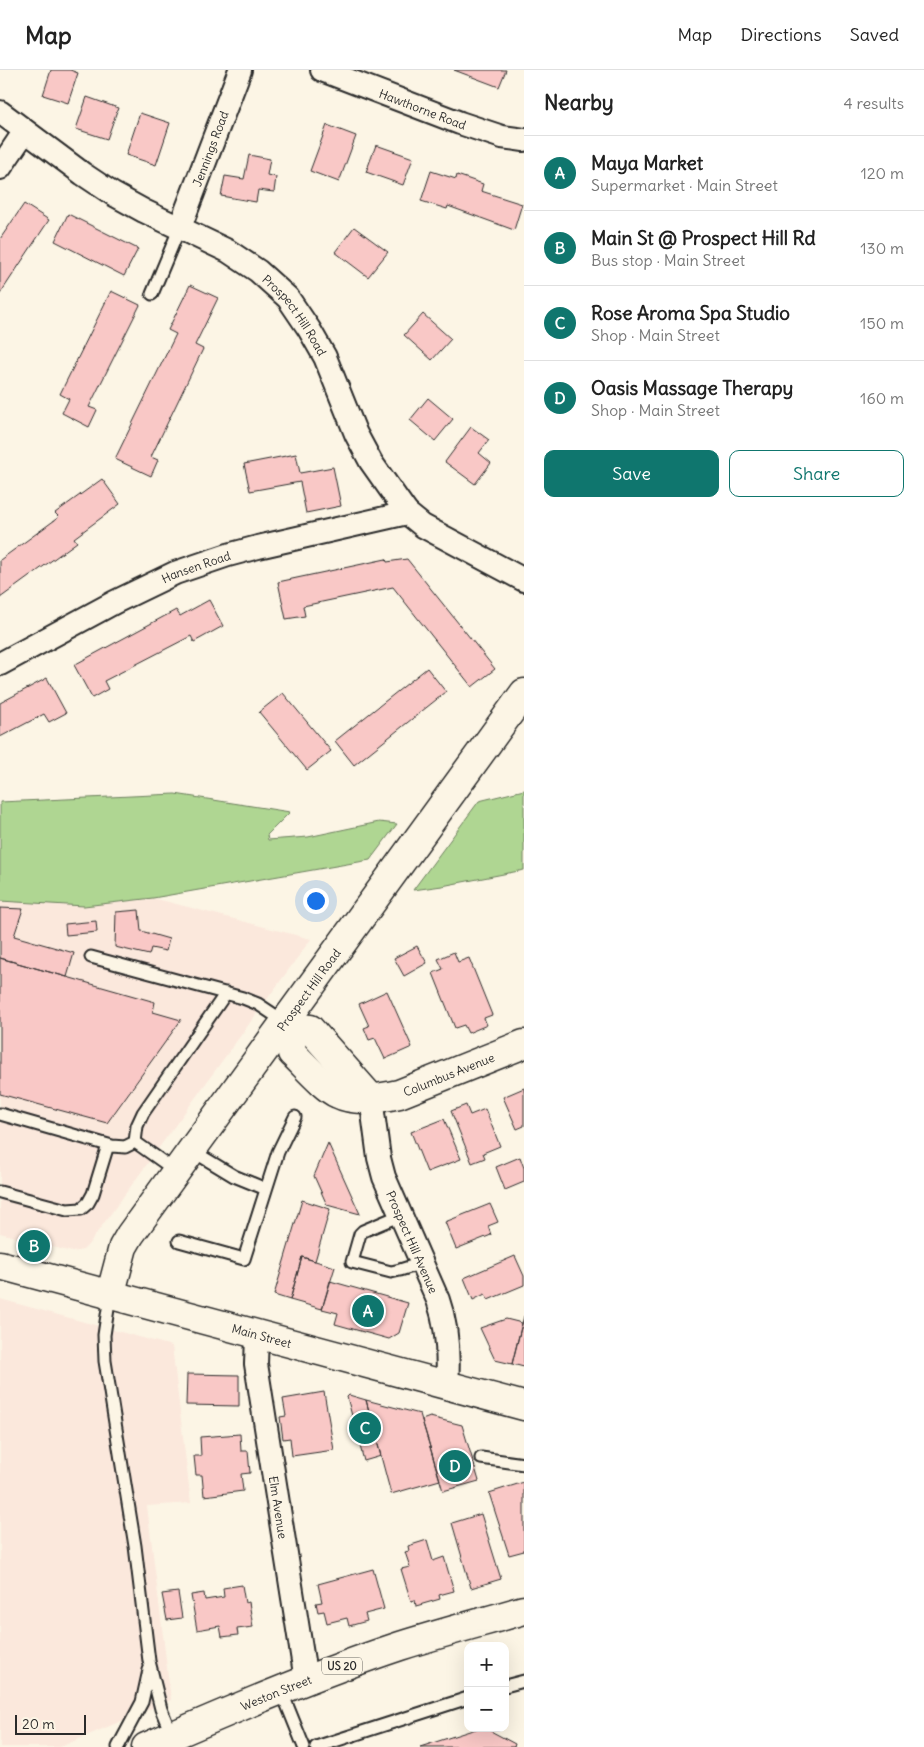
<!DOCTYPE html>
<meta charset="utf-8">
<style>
body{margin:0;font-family:Delius,sans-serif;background:#f6f6f6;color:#222}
.controls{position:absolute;right:15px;bottom:15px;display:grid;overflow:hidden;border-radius:10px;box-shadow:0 5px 20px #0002}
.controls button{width:45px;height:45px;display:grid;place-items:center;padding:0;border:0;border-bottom:1px solid #e0e0e0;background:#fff;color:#222;font:25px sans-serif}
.scale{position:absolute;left:15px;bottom:12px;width:71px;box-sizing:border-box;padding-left:5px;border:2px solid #2b2b2b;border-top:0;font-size:14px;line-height:18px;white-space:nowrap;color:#2b2b2b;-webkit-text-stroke:4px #fcf5e5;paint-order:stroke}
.you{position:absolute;left:315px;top:830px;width:18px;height:18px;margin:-12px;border:4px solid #fff;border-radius:50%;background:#1a73e8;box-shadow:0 0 0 8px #1a73e833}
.badge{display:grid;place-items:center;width:32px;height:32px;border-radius:50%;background:#0f766e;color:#fff;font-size:16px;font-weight:700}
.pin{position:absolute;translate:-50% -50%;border:2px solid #fff;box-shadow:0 1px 5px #0006}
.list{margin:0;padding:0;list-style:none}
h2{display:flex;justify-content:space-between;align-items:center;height:65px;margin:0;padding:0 20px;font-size:21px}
h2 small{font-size:16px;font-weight:400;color:#767676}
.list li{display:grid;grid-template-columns:32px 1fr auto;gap:15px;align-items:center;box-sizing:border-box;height:75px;padding:0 20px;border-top:1px solid #e0e0e0}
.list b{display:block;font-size:19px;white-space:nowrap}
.list p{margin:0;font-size:16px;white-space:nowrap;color:#767676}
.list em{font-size:16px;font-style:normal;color:#767676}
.actions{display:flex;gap:10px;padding:15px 20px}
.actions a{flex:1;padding:11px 0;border:1px solid #0f766e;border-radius:10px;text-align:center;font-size:18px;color:#0f766e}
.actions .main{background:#0f766e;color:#fff}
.map{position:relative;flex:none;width:524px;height:1677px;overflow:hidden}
header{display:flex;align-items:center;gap:30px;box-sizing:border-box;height:70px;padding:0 25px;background:#fff;border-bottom:1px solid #e0e0e0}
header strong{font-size:24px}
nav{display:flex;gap:28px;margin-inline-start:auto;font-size:18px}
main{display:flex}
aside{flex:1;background:#fff}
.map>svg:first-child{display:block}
.built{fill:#fbe8dc}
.green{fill:#afd692;stroke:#6d805e}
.building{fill:#f9c8c6;stroke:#2b2b2b}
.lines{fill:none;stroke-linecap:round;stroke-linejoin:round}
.service-casing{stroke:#2b2b2b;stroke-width:15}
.minor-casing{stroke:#2b2b2b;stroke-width:26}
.tertiary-casing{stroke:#2b2b2b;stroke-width:31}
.secondary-casing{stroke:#2b2b2b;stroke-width:31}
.primary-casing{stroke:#2b2b2b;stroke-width:31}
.service{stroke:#fcf5e5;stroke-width:11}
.minor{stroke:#fcf5e5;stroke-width:22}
.tertiary{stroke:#fcf5e5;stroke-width:28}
.secondary{stroke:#fcf5e5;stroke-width:28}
.primary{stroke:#fcf5e5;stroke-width:28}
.labels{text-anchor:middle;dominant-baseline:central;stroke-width:4;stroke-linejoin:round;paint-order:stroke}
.shield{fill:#fcf5e5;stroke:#6a6863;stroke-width:1}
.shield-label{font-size:11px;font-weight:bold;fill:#2b2b2b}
.street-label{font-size:12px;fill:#2b2b2b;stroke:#fcf5e5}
</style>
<header>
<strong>Map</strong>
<nav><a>Map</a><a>Directions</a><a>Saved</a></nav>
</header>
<main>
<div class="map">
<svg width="524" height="1677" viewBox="0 0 524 1677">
<rect width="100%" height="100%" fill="#fcf5e5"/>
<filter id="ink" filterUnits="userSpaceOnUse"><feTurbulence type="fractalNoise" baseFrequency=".02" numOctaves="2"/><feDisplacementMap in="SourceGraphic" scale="10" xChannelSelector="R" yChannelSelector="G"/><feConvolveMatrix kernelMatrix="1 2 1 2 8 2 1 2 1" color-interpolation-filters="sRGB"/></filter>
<g filter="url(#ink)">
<path class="built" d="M153,828L311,869L88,1175L83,1180L72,1182L0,1163V831L84,836Z
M0,1229L172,1276L191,1433L147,1436L171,1630L60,1677H0Z"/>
<path class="green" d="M524,720V800L442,816L413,820L479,731Z
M175,724L290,742L267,765L268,770L308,767L379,752L397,754L370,790L153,828L84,836L0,831V732Z"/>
<path class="building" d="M51,0H70L78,3L68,33L43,25Z
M454,0H506L499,17Z
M87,27L118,38L107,69L76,59Z
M140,43L170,53L156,95L126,85Z
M327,55L356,66L339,112L310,101Z
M376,75L413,88L403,115L366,102Z
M249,85L270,89L267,105L276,107L274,122L258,120L256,132L221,126L225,106L244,109Z
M431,101L456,109L457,105L483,114L481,121L522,134L514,160L448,136L447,139L421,131Z
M24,134L49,150L0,224V169Z
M68,144L138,179L124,206L55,171Z
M354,157L388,182L368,207L335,182Z
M190,215L218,228L195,275L203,279L151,387L158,390L151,406L115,389L176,264L168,260Z
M111,221L140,235L89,337L97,340L89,357L62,343L69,329L60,324Z
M423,244L451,269L432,290L404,265Z
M428,328L453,349L435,371L410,350Z
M471,357L489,370L479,383L491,393L475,414L445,392Z
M296,384L300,403L333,397L341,436L306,443L300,412L250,421L244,394Z
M102,409L120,434L74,468L77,472L0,528V490L59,447L55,443Z
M386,489L387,492L407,489L495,599L472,617L393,517L303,536L305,546L286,549L278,512Z
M209,530L223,556L194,572L191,566L104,611L108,619L92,628L74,595L176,540L180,546Z
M427,598L446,622L354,695L335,671Z
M47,608L66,643L49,652L44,644L0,667V633Z
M283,623L331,681L307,700L259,642Z
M0,838L23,839L14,866L74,883L67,907L0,888Z
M139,840L141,861L169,869L166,881L151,878L149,885L115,877L116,842Z
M96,851L97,862L66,865L65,854Z
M417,876L427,893L404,906L394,888Z
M454,882L458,892L469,888L492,945L484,948L487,955L468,963L464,955L455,958L433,903L443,899L438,889Z
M0,888L155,932L153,942L181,950L107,1053L0,1024Z
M387,921L412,977L385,989L375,968L369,970L364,958L369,956L359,934Z
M524,1018V1056L517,1059L503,1027Z
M466,1035L470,1045L485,1039L500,1076L483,1083L485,1088L472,1093L451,1041Z
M444,1049L461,1089L427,1102L411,1062Z
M328,1073L360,1144L327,1135L314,1106Z
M520,1087L524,1098V1112L505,1120L496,1097Z
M302,1130L330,1139L315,1191L302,1187L290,1230L274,1225Z
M490,1134L498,1152L488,1156L491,1165L456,1179L445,1152Z
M515,1186L524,1206V1215L488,1230L485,1224L473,1230L464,1208Z
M302,1187L335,1197L322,1239L290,1230Z
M330,1211L408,1233L399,1263L389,1269L335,1254L338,1243L322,1239Z
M524,1246V1297L512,1294Z
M506,1249L522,1253L512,1294L495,1290L480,1258Z
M187,1304L239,1305V1336L186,1335Z
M324,1322L334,1380L292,1386L290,1368L283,1369L280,1347L286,1346L283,1329Z
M349,1325L366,1330L381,1386L364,1391L347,1327Z
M366,1330L420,1344L440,1410L391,1424Z
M430,1347L462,1355L479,1411L443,1421L422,1350Z
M240,1364L241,1381H248L250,1403L241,1404L243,1421L204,1426L202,1405H196L194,1386H201L200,1367Z
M524,1412V1481L509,1485L489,1423Z
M481,1444L501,1509L471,1518L452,1453Z
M427,1470L433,1491L444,1487L454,1521L439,1525L440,1529L416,1536L415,1530L411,1531L401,1499L410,1497L405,1482L409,1481L408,1476Z
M373,1499L384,1539L365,1544L367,1551L349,1556L347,1548L327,1553L324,1541L318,1542L316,1533L322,1532L318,1514Z
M242,1515L245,1533L249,1532L253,1557L237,1559L238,1565L222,1567L220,1556L197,1560L191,1525L204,1523L205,1530L224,1527L223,1518Z
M178,1522L182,1548L167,1550L162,1524Z
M479,1658H485L515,1674L514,1677H420Z"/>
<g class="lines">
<defs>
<path id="service" d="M152,224L180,157
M91,887L243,928L258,934L285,952
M0,1044L112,1076L125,1077L135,1072
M135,1072L137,1056L143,1043L226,923
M135,1072L176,1101
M191,1080L234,1106L266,1119
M0,1122L67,1140L81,1139L88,1133L93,1124L108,1075
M401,1145L363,1161L360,1164L352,1192L391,1202L400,1200L422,1193
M179,1171L244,1189L278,1082L295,1047
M110,1226L104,1265L105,1291L135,1476L149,1591L161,1639L172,1666
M481,1388L524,1394
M505,1616L524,1611
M281,1620L304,1677
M118,1677L142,1632L149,1600
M316,1677L468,1628"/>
<g id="minor">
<path id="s1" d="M322,0L460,53L502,67L524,70"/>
<path id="s2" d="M0,42L83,104L113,124L144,141L228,181L258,201L288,228L309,259L325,287L356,364L371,392L407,443L423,456L524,510"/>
<path d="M0,98L25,61"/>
<path id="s3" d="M180,157L240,0"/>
<path id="s4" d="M0,594L115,532L175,503L228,485L258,477L407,443"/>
<path id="s5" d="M371,1028L379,1088L384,1107L438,1230C448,1258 449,1286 447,1315"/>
<path id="s6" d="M257,1265L256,1294L306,1610"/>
</g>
<g id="tertiary">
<path id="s7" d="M285,952L289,957L292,983C304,994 324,1018 338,1024C356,1033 381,1028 399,1024L524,974"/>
<path d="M289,957L310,959L371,1028"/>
<path id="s8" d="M110,1226L123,1177L130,1165L524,623"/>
</g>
<g id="secondary">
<path id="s9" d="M0,1195L524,1336"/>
</g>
<g id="primary">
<path id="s10" d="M146,1677C229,1641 313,1605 400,1576C441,1563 483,1552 524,1540"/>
</g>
</defs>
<use href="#service" class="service-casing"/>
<use href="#minor" class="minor-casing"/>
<use href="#tertiary" class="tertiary-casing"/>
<use href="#secondary" class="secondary-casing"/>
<use href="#primary" class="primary-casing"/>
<use href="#service" class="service"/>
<use href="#minor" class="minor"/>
<use href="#tertiary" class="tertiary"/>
<use href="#secondary" class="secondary"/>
<use href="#primary" class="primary"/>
</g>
</g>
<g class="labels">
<rect class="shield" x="322" y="1587.5" width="40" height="17" rx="4"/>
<g class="shield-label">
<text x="342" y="1596">US 20</text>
</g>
<g class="street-label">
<text stroke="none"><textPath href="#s1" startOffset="108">Hawthorne Road</textPath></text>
<text stroke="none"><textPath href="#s3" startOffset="84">Jennings Road</textPath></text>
<text stroke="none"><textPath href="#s2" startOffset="362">Prospect Hill Road</textPath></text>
<text stroke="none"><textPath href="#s4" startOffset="219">Hansen Road</textPath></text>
<text stroke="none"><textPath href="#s8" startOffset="368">Prospect Hill Road</textPath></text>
<text stroke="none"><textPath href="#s7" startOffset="210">Columbus Avenue</textPath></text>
<text stroke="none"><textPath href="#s5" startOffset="151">Prospect Hill Avenue</textPath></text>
<text stroke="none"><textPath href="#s9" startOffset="271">Main Street</textPath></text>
<text stroke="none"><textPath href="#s6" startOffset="174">Elm Avenue</textPath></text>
<text stroke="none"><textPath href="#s10" startOffset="141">Weston Street</textPath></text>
</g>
</g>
</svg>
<div class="controls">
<button>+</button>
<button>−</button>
</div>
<div class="scale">20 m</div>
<div class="you"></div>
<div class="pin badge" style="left:368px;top:1241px">A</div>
<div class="pin badge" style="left:34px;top:1176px">B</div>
<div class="pin badge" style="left:365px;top:1358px">C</div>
<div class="pin badge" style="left:455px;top:1396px">D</div>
</div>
<aside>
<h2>Nearby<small>4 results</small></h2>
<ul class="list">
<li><span class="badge">A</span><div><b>Maya Market</b><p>Supermarket · Main Street</p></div><em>120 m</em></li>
<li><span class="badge">B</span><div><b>Main St @ Prospect Hill Rd</b><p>Bus stop · Main Street</p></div><em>130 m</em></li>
<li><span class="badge">C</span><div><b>Rose Aroma Spa Studio</b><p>Shop · Main Street</p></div><em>150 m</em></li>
<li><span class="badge">D</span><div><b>Oasis Massage Therapy</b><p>Shop · Main Street</p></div><em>160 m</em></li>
</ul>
<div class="actions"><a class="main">Save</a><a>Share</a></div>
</aside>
</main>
